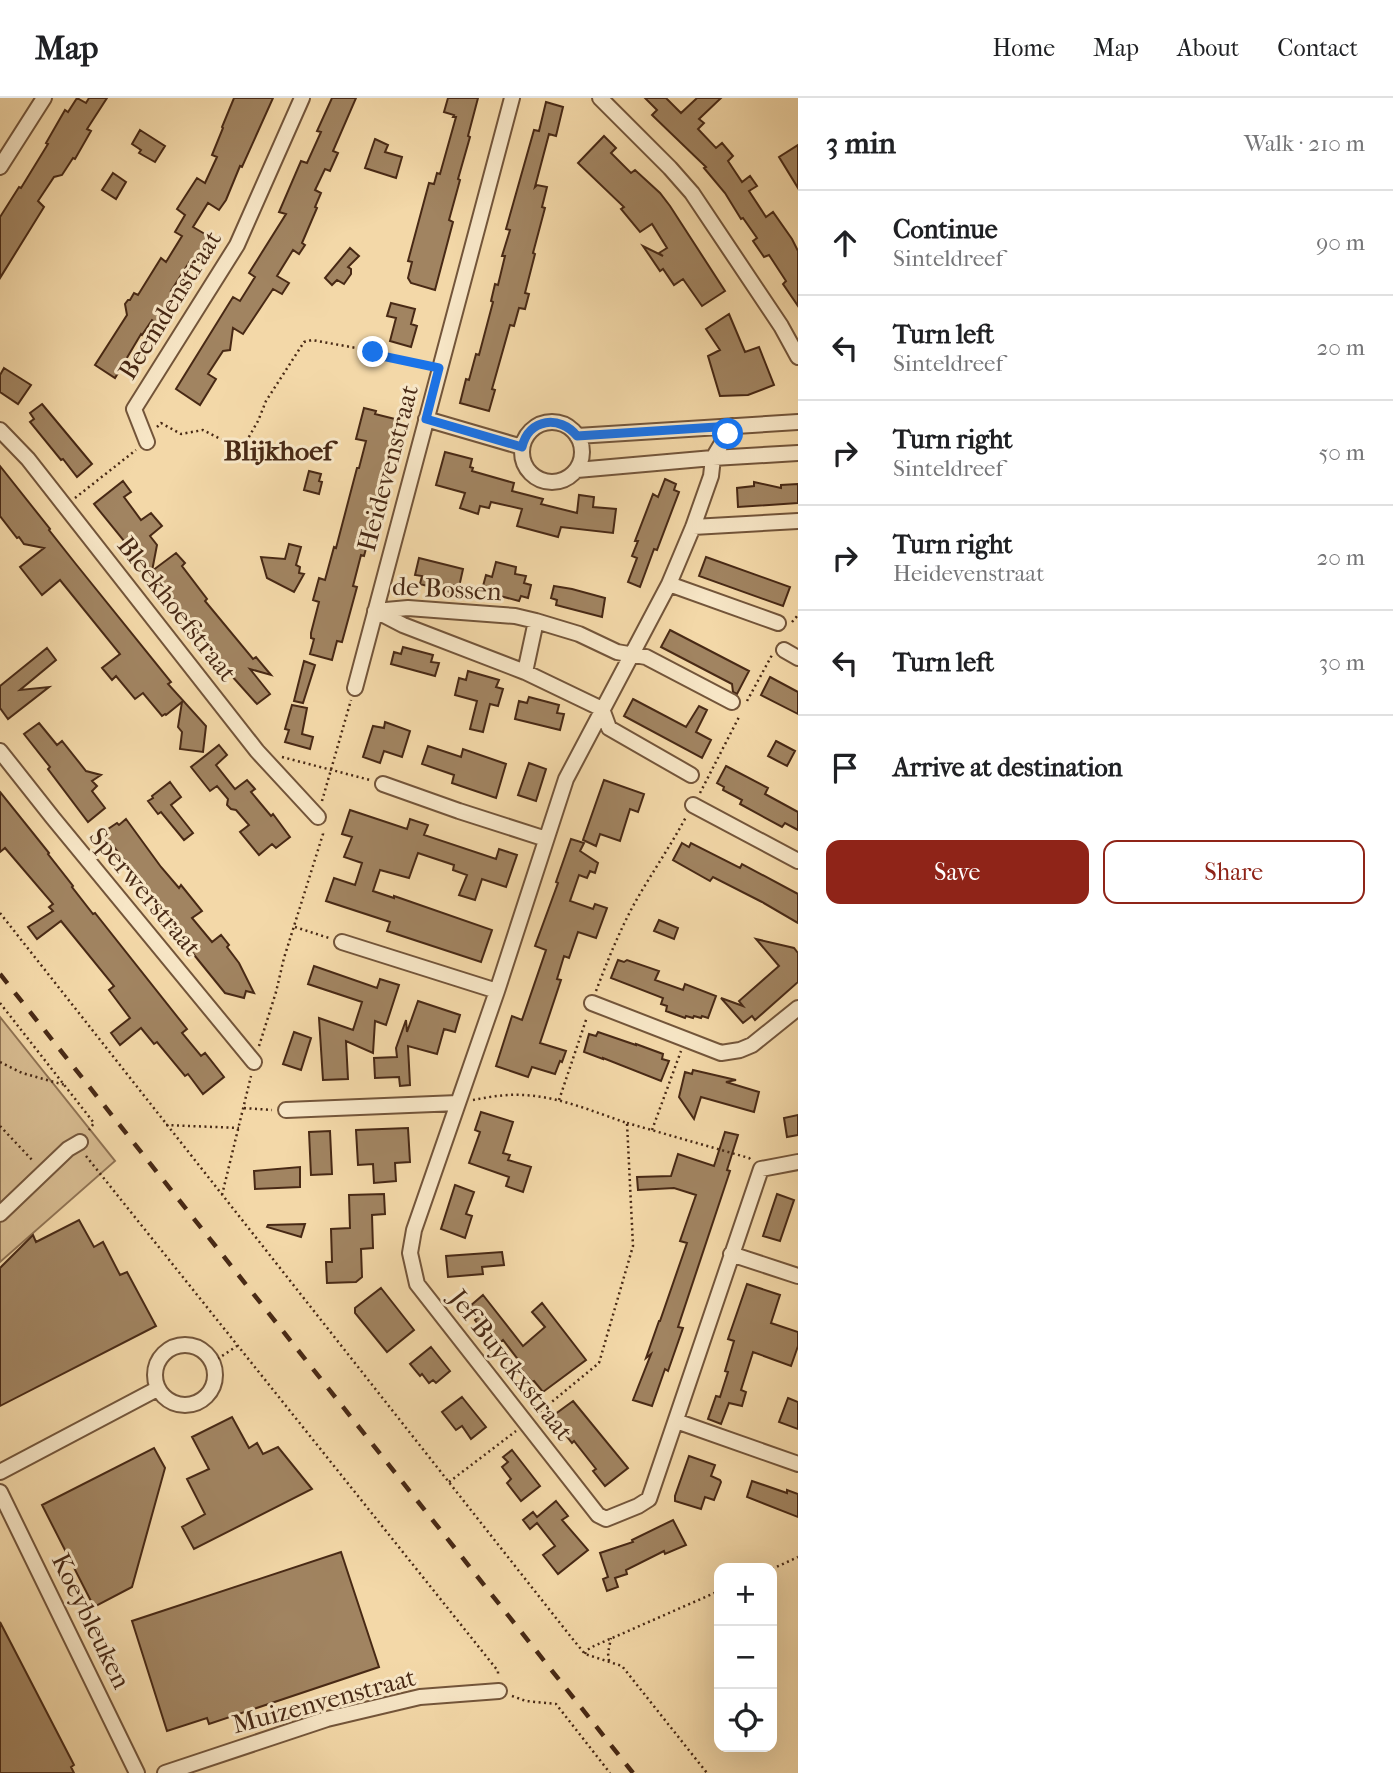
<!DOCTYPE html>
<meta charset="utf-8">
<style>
body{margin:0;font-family:"IM FELL French Canon",serif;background:#f2f2f2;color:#202124}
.controls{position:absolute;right:21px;bottom:21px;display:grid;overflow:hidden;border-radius:14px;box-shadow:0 7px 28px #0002}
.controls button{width:63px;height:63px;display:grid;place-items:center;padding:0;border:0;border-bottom:2px solid #e0e0e0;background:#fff;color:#202124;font:35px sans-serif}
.stop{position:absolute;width:21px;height:21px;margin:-16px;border:5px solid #1a73e8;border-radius:50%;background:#fff}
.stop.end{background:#1a73e8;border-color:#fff;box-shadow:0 2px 7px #0008}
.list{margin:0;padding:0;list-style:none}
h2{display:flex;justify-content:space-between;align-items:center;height:91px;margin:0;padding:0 28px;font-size:30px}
h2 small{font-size:23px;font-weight:400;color:#757577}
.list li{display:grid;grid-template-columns:46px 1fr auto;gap:21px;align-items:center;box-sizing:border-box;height:105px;padding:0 28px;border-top:2px solid #e0e0e0}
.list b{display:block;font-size:26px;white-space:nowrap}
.list p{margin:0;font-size:23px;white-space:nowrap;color:#757577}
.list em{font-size:23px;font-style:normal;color:#757577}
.actions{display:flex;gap:14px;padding:21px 28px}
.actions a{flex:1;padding:16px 0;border:2px solid #8f2418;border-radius:14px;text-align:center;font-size:24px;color:#8f2418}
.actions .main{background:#8f2418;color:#fff}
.icon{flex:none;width:38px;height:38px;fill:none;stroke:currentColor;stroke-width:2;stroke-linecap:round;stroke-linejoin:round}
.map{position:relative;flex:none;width:798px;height:1675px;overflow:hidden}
header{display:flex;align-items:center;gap:42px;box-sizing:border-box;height:98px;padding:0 35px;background:#fff;border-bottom:2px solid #e0e0e0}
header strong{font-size:33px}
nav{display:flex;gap:38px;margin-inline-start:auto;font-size:24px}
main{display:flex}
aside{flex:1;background:#fff}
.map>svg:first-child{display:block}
.green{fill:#d6ba8f;stroke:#8f7252;stroke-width:2}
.building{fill:#a18461;stroke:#482915;stroke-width:2}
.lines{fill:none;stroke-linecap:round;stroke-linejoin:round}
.street-casing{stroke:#73553a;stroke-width:18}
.path{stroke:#482915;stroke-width:2.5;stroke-dasharray:2 3.5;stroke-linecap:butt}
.street{stroke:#f7e6c6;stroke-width:14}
.rail{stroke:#482915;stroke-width:4.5;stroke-dasharray:12 12;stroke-linecap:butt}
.route{stroke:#1a73e8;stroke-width:9}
.labels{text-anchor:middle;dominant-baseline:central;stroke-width:6;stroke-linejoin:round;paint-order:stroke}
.street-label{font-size:26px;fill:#482915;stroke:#f7e6c6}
.neighbourhood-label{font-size:28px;font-weight:bold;fill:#482915;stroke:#f7e6c6}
</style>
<header>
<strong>Map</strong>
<nav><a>Home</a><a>Map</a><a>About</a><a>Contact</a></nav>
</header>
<main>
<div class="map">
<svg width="798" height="1675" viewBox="0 0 798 1675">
<rect width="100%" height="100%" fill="#f3d8a8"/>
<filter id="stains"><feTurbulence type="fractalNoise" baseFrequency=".00286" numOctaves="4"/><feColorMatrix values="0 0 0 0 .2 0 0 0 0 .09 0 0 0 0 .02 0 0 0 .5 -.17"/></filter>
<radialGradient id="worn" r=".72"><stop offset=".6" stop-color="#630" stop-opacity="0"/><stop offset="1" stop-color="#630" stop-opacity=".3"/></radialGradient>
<path class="green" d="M0,919L115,1063L0,1164Z"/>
<path class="building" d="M77,0L86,5L89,0H107L87,31L91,33L75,61L73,60L62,77L54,79L38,103L44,109L0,180V119L19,89L21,90L48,46L46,45L65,12L68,14Z
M234,0H273L242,69L240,68L226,102L219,112L208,105L193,129L210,139L194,165L190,163L171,193L175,195L157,225L152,222L142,237L141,236L115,280L95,267L127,217L125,206L128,202H130L134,195L138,197L161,160L166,164L182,138L175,134L185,117L177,111L197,80L205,85L217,59L212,57L223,30L222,29Z
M332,0H356L333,53L338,55L330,73L325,71L315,92L321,95L315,109L317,110L302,145L305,147L299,156L293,152L277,178L289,185L282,196L273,191L243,236L233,230L230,252L223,253L208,276L216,281L200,307L176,291L233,199L240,203L255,179L249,175L286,116L279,114L301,63L307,65L321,34L317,33Z
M448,0H478L468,38L470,39L458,81L460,82L449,122L453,124L435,192L411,185L408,180L412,164L408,163L429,85L434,86L437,75L440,76L456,19H453L454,17L444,14Z
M645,0H666L681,15L697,0H721L699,21L704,25L698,31L716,50L722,45L733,58L728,63L742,84L750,78L757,88L749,93L766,119L773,114L792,141L798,153V208L783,186L786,183L769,157L764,159L753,143L757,140L743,120L741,121L725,95L704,70L706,69L652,17L657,12Z
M546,4L563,9L556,38L549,36L535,89L537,87L547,89L542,109L545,110L533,155L535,156L525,195L529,196L525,211L519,210L514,228L510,227L492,291L495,292L489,313L460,305L466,281L469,282L476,256L479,257L493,204L491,203L495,186L498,187L505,158H502L510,132L506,131L534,32L539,33Z
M140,32L165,48L155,64L139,55L141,52L132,46Z
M604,38L616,50L611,55L631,75L635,72L660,95L670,108L725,193L702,208L683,181L674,187L663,171L660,173L643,148L663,158L659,155L667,150L652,126L640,134L621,111L624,109L578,65Z
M375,41L388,47L385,54L402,59L396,80L365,70Z
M798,47V90L779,59Z
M113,75L126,84L116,101L102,92Z
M350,150L359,158L348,169L351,171V176L344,186L337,182L332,187L325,180Z
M391,205L415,211L411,226L417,228L411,249L390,243L396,220L387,218Z
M729,216L745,254L759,249L774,287L748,297L720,298L708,258L720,252L706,231Z
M4,270L31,287L18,306L0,294V277Z
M42,306L92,366L77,379L63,361L61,362L30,324L34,321L30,315Z
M364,310L376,313L375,316L399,322L381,393L378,392L370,424L373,425L364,458L361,457L353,488L357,489L342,544L337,543L332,562L310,556L314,541L311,540V535L319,504L313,502L319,480L325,482L334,449L336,450L357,370H359L366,343L356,341Z
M445,354L472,361L470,369L473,370L472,373L514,385L512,393L543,401L541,406L577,415L579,397L594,399L593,409L616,411L613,435L561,429L558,439L517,428L522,411L491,404L489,410L480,408L478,416L460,410L465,395L436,387Z
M0,368L50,431L49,432L75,465L171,584L168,586L206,628L203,654L180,651L182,634L178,629L182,604L166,617L165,616L162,618L143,595L135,601L116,578L112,582L102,570L120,556L60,482L42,497L20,469L44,450L24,446L19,439L17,440L0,418Z
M309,373L321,376L319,383L322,384L319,396L304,392Z
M665,381L676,386L674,392L679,394L657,452L654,451L640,489L628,484L637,460L632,458L638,443H635L653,396L658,399Z
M123,383L131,394L124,399L141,422L151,415L162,428L150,438L157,447L152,473L176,455L185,465L182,468L207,501L205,503L253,561L256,559L271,577L250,571L270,596L257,606L222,567L205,545L206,543L186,518L184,519L177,510L179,508L160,485L159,486L94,406Z
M754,384L781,390V387L798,386V405L738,409L737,390L754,388Z
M289,446L301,449L296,467L300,469L299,475L304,476L294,494L267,480L261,459L285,461Z
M706,459L790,489L783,508L699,478Z
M419,460L463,471L459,489L452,487L450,494L420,486L422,478L415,477Z
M496,464L516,469L515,476L526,478L524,485L531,487L528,500L521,498L519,503L489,495L490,490L483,488L486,477L492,479Z
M554,488L572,491L605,500L602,519L556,507L557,502L551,500Z
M670,532L749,573L737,596L733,594L732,586L661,549Z
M403,549L433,557L431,564L439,565L435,578L391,566L394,554L401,556Z
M47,550L56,562L20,592L49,589L8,621L0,610V588Z
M304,563L315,567L303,605L294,603Z
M468,573L499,582L496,589L503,591L498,608L490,606L483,634L470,631L477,603L455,597L459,580L466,582Z
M770,579L798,594V616L761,597Z
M529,599L559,607L557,615L564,616L560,632L515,621L519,603L527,605Z
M633,601L686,629L699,608L707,612L696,634L711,642L702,660L624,618Z
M292,607L307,610L302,636L313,639L310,651L285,644L289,632L285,631Z
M385,624L410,633L402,659L384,653L380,665L363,659L373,628L384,630Z
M39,625L57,647L62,643L86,673L101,677L92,683L97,688L92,693L105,710L88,724L48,671L50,669L24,636Z
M776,643L795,653L787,668L768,658Z
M219,647L227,657L216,667L235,691L247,682L255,691L251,694L271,718L273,716L290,739L276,750L272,746L259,757L240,734L249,727L236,712L231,711L227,707L228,701L217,688L210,693L191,669Z
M428,648L461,659L463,651L506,666L496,700L452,685L454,677L422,666Z
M529,665L546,671L536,703L518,697Z
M726,668L768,690L765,696L798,714V732L785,725L782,729L740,706L742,702L723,692L724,689L717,685Z
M604,682L644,696L638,714L630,711L620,743L600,736L596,748L583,742Z
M170,684L181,699L171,707L193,735L184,742L161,714L158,716L148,703L153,700L152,698Z
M0,694L49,755L48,756L73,788L72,789L93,816L95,815L187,931L182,935L201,958L205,955L224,979L203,996L188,976L185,978L157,944L154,946L141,930L120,947L111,935L130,920L109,892L114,888L61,823L37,841L28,829L53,813L49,809L53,806L5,750L0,754Z
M350,712L407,731L410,721L428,727L424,737L496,761L499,751L517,757L506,789L482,781L475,802L459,797L467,777L453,772L454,767L418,755L409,780L380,772L373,793L394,800V798L492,832L481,864L387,833L390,824L326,803L334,780L355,787L362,765L344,759L352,739L342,736Z
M126,721L161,769L179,790L181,787L202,813L192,820L212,844L221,837L229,847L227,849L239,865L254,895L246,893L244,900L225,895L169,826L173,824L130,774L132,772L110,744L107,747L99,737L117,725L119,727Z
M571,741L584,745L580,753L598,765L595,775L590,773L587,780L579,777L570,803L593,811L595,806L607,810L596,840L578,834L569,860L564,858L557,881L561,882L540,945L566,953L562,964L560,963L555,976L532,969L528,979L496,968L512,918L522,922L546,852L535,848L558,785L556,784Z
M682,745L689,749L691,745L740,770L742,766L798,796V825L762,804L713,779L710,783L673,762Z
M659,822L678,830L674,841L654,833Z
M756,841L794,850L798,855V884L755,922L752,918L743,925L721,900L743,908L739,903L779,868Z
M618,862L624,864L627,862L659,873L655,882L683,892L685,886L716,898L708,920L702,918L701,920L694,918L693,920L686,918L685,920L666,913L667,908L661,906L663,900L611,880Z
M314,868L377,890L380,881L399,887L386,927L375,923L373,955L346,943L348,981L323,982L319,920L353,932L362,904L308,886Z
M418,903L460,917L455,934L444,931L437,956L408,948L410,987L400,988L399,979L375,980L374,960L397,959L396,950L406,922L407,934Z
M294,934L311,940L301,972L283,966Z
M598,934L636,947V946L663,956L662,961L669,963L661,983L603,960V961L584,954L589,936L596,938Z
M693,972L736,982L726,984L759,994L754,1014L701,999L694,1021L679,999L685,974L692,976Z
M481,1014L513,1024L503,1055L510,1057L508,1062L531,1069L523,1094L506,1088L509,1079L469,1065L480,1034L475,1032Z
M798,1017V1037L787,1039L784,1020Z
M408,1030L410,1064L395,1065L396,1083L374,1085L373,1066L358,1067L356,1032Z
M330,1033L332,1076L311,1077L309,1034Z
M725,1034L738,1037L727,1072L730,1073L678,1229L683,1230L668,1273L665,1271L652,1308L633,1302L651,1256L646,1260L659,1223H660L687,1145L680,1143L696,1097L674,1090L638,1092L637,1079L671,1078L678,1056L714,1068Z
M300,1069V1089L255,1091L254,1073Z
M455,1087L474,1094L466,1116L472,1118L465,1140L441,1131Z
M384,1096L385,1116L372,1117L373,1150L361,1151L362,1179L356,1184L327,1185L326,1164H332L331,1131L350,1130L349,1097Z
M777,1096L794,1102L780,1143L763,1138Z
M79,1122L94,1149L103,1144L120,1177L127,1174L156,1228L0,1308V1170L33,1137L36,1144Z
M305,1126L301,1139L267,1129L268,1127Z
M502,1154L504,1167L482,1169L483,1176L448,1179L446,1158Z
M747,1186L780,1197L771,1225L798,1234V1248L791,1268L753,1254L741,1292L746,1294L742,1308L729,1305L721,1326L708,1321L716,1298L720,1299L728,1274L725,1273L734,1243L728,1241Z
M381,1190L414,1232L387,1254L355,1215V1210Z
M483,1197L523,1248L545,1229L532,1214L542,1205L586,1262L543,1294L534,1283L532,1284L520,1270L523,1268L503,1242L498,1246L489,1235L486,1237L475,1222L477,1220L469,1209Z
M431,1249L450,1273L436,1285L433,1282L429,1285L422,1276L420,1278L410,1266Z
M462,1299L486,1329L471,1341L462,1328L456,1332L442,1314Z
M788,1300L798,1304V1331L779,1324Z
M573,1303L628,1370L605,1388L593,1373L596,1371L574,1343L572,1345L560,1330L563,1328L554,1317Z
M232,1319L249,1350L257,1345L263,1356L278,1349L312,1391L194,1451L182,1429L205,1416L187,1381L209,1371L192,1339Z
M154,1350L165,1370L132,1489L94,1509L42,1407Z
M512,1352L540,1388L521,1403L507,1385L511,1381L502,1369L508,1364L503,1359Z
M689,1358L715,1367L711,1378L720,1382L721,1384L714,1402L705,1399L701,1411L675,1403V1398Z
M752,1383L787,1395V1392L798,1396V1419L747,1399Z
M556,1403L568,1418L562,1422L588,1452L558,1476L543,1457L555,1448L537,1425L530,1431L523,1422L533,1414L537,1419Z
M673,1422L686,1447L665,1456L664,1453L626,1472L627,1476L615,1480L618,1489L607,1493L603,1481L608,1479L600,1455L633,1444L632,1442Z
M341,1454L379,1569L209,1626L207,1620L167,1633L132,1523Z
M0,1524L74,1667L71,1669L74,1675H0Z"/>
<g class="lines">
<defs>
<path id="street" d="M600,0L670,70L692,95L781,228L798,259
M0,69L44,0
M426,321L522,349
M522 354a30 30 0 1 1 60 0a30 30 0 1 1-60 0Z
M732,328L713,360L711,378L693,429L669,486L566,681L497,893L414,1132L410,1155L417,1186L598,1417L606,1421L638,1408L649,1401L761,1071L798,1064
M0,332L28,361L257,653L318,719
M577,338L798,324
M147,344L134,311L237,147L302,0
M577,372L713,360L798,355
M693,429L798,423
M669,486L778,525
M375,513L408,510L515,518L536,523L579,536L617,554L646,559L732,604
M376,513L403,527L525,574L602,611L609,630L691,677
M784,552L798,560
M525,574L536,523
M355,590L512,0
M0,653L53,720L254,964
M383,686L459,713L546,741
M693,707L798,763
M342,844L497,893
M592,905L721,955L740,952L752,947L798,910
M286,1012L458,1005
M0,1116L68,1051L80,1044
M731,1156L798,1178
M155 1277a30 30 0 1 1 60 0a30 30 0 1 1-60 0Z
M676,1323L798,1366
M0,1374L157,1291
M0,1394L137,1675
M165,1675L327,1621L420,1599L499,1593"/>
</defs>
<use href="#street" class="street-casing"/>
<path class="path" d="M157,329L161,325L181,336L203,332L232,347L240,348L246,344L258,323L266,303L304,244L312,242L373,253L382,258L428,268
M75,400L136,352
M792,524L798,517
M747,603L772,557
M282,659L370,682
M700,695L740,617
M322,703L351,602
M0,815L571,1539L585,1556L622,1568L707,1675
M295,829L329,840
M596,893C609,859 622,826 641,794C656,769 672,745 686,719
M0,905L94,1025L89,1032
M259,948L276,894L284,860L323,736L322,733
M0,964L22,975L65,987
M473,1002C489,999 505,996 522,997C558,998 594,1014 627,1025L633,1148L599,1265L537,1316
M559,1002L587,919
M244,1010L272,1012
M627,1025L749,1060L751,1062
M166,1027L239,1030
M0,1028L34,1064
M652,1032L681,953
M86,1058L498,1573V1579
M222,1097L251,978
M213,1264L237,1248
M449,1384L516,1333
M772,1471L798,1459
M585,1556L587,1552L594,1548L719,1493
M609,1563L608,1555L611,1540
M512,1598L526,1603L556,1606L610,1675"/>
<use href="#street" class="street"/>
<path class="rail" d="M0,876L633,1675"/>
</g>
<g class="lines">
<path class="route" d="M373,254L382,258L439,270L426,321L522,349C529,320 560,317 577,338L732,328L728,336"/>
</g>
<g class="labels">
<g class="street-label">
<text transform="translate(170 207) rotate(-58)">Beemdenstraat</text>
<text transform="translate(388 370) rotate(-75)">Heidevenstraat</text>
<text transform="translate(447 491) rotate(3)">de Bossen</text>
<text transform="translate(177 511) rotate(52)">Bleekhoefstraat</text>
<text transform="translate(145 794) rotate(50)">Sperwerstraat</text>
<text transform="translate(511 1267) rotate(52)">Jef Buyckxstraat</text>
<text transform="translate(91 1523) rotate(64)">Koeybleuken</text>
<text transform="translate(324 1603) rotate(-15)">Muizenvenstraat</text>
</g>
<g class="neighbourhood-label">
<text x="278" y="352">Blijkhoef</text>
</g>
</g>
<rect width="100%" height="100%" filter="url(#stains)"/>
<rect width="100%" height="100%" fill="url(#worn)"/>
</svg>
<div class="controls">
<button>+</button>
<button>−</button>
<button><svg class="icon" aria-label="locate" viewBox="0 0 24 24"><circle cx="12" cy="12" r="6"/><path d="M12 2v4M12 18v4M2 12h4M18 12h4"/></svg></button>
</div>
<div class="stop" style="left:728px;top:336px"></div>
<div class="stop end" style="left:373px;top:254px"></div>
</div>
<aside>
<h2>3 min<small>Walk · 210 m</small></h2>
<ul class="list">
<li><svg class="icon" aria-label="ahead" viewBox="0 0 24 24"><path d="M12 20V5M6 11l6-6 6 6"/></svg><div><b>Continue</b><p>Sinteldreef</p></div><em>90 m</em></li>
<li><svg class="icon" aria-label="left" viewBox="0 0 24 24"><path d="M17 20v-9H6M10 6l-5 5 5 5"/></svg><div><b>Turn left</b><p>Sinteldreef</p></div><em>20 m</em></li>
<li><svg class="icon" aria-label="right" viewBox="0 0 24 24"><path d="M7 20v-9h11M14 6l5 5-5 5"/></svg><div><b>Turn right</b><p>Sinteldreef</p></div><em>50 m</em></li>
<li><svg class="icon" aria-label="right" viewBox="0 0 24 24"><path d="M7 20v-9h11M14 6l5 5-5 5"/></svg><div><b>Turn right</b><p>Heidevenstraat</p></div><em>20 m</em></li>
<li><svg class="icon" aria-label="left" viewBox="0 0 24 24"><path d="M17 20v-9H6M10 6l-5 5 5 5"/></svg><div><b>Turn left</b></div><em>30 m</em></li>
<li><svg class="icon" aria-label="arrive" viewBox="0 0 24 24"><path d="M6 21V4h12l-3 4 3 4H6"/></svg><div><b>Arrive at destination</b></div></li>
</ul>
<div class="actions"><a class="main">Save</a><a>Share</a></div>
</aside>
</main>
